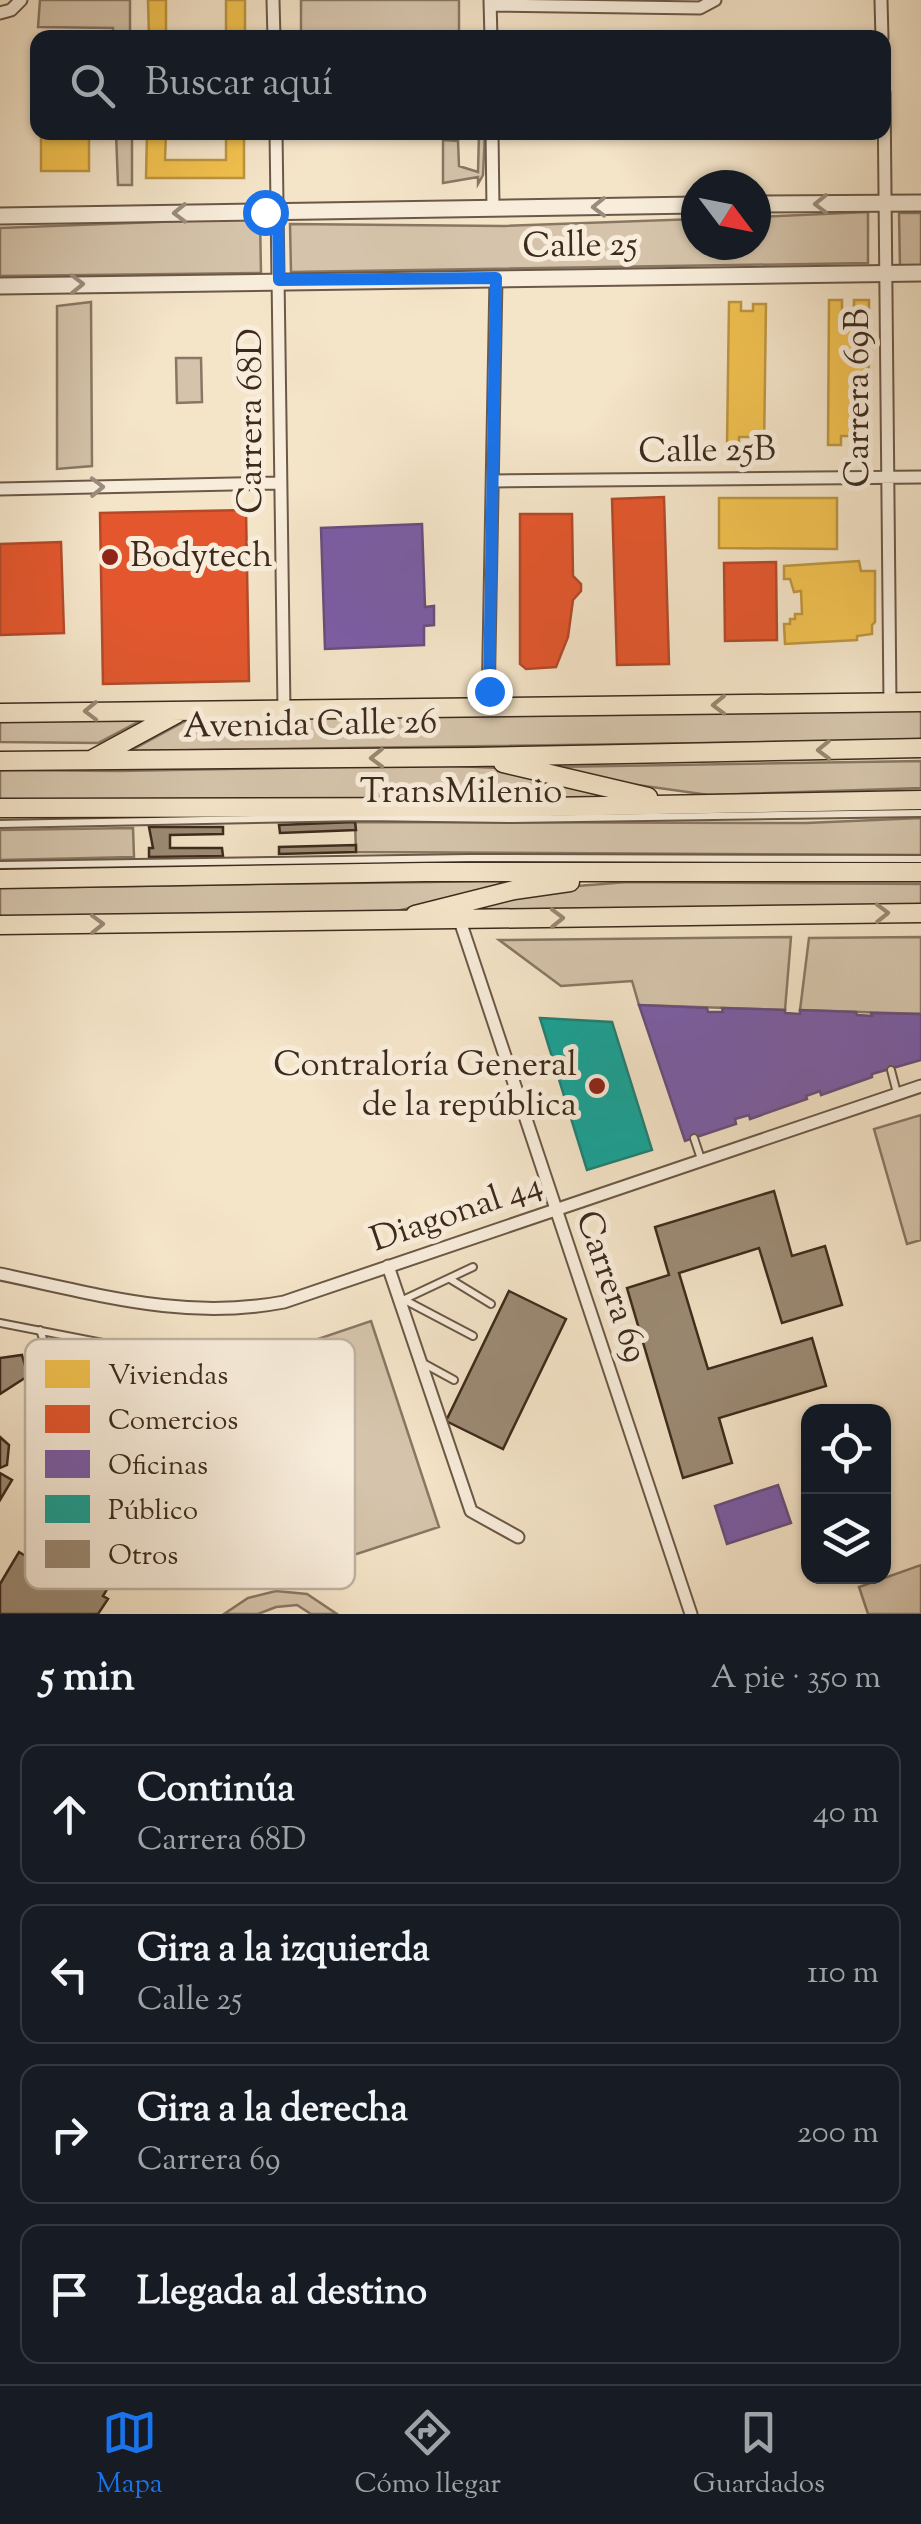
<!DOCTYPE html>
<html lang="es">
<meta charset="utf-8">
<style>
body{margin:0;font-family:"Sorts Mill Goudy",serif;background:#242831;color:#f1f3f6}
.controls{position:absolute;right:30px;bottom:30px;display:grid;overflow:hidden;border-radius:20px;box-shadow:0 2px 8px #0004}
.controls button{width:90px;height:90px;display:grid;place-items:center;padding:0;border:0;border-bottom:2px solid #363941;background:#171b24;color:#f1f3f6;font:50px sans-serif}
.compass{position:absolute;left:681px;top:170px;width:90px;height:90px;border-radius:50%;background:#171b24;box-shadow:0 2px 8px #0004;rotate:122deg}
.stop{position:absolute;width:30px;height:30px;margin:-22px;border:8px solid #1a73e8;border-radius:50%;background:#fff}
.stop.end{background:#1a73e8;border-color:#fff;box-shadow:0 2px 10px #0008}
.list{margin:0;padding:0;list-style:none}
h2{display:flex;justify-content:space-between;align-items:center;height:130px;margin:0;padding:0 40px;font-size:42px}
h2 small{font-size:32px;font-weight:400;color:#9ea1a6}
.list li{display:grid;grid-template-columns:65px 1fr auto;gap:30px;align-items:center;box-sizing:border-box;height:140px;margin:0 20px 20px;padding:0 20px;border:2px solid #363941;border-radius:20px}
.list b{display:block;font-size:38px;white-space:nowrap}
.list p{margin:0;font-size:32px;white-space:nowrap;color:#9ea1a6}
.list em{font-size:32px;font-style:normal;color:#9ea1a6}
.icon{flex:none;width:55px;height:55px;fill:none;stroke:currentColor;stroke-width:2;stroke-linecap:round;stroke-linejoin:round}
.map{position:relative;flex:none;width:921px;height:1614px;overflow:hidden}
.search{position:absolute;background:#171b24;box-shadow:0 2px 8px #0004;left:30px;right:30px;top:30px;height:110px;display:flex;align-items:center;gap:25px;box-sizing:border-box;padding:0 35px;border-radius:20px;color:#9ea1a6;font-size:38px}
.sheet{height:770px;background:#171b24}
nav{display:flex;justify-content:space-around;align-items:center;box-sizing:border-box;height:140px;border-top:2px solid #363941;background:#171b24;font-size:28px;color:#9ea1a6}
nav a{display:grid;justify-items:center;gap:5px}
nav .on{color:#1a73e8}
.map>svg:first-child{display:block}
.green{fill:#d5c4ab;stroke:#897764;stroke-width:2.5}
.homes{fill:#f2c14e;stroke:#bc943f;stroke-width:2.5}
.shops{fill:#e4572e;stroke:#b24a29;stroke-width:2.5}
.offices{fill:#7b5ea7;stroke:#684e7d;stroke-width:2.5}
.public{fill:#17a398;stroke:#227f73;stroke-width:2.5}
.building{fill:#9c8b75;stroke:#3d2a1c;stroke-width:2.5}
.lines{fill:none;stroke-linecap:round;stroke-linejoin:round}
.service-casing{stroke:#6b5847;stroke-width:10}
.minor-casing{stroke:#6b5847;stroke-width:15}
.tertiary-casing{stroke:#6b5847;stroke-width:19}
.primary-casing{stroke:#3d2a1c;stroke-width:21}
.service{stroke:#f8eddb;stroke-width:6}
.minor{stroke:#f8eddb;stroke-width:11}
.tertiary{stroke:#f8eddb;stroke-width:15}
.primary{stroke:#f4e4c8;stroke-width:18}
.oneway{stroke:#9a8c7c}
.oneway2{stroke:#988772}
.route{stroke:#1a73e8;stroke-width:12}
.poi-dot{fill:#8f2418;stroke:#f8eddb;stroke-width:4}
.labels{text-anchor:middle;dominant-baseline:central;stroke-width:10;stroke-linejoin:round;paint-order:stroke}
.street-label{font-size:35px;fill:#3d2a1c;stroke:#f8eddb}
.poi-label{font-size:35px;fill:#3d2a1c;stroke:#f8eddb;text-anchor:start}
.key{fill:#f8eddb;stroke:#c0b2a2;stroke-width:2.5}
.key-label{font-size:28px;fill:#3d2a1c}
</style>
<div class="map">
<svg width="921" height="1614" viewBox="0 0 921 1614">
<rect width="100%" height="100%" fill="#f4e4c8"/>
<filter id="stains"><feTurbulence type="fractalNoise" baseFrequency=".002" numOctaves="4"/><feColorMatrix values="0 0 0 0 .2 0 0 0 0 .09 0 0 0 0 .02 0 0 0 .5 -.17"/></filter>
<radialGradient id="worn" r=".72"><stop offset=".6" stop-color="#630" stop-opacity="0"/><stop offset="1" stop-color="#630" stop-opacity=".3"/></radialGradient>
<path class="green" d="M40,0H130V37H113V28L38,27Z
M301,0H459V37H442L441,34L301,36Z
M116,133H132V185H118Z
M479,133H485L483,175L478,184V177L443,183V140L458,141L459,166L478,172Z
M868,212V263L291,272L290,224L503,226L696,219V245H756V217Z
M899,213H921V268H900Z
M260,218L261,273L0,276V228Z
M91,302L92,466L57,469V306Z
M176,358H201L202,402L177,403Z
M921,710V740L130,751L191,718Z
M151,715L98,743L0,742V716Z
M921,761V788L709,795L594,779L552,767Z
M434,765L498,768L613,796L614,801H0V770L119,771Z
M921,818V855L356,852L355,822L806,823Z
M133,828L134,857L0,860V830Z
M499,880L501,886L397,911L0,917V887C80,888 158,885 238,884C325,882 412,884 499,880Z
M628,882L921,884V905L470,910C521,889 573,886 628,882Z
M791,937L785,1010L639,1005L632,981L561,986L499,940Z
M921,937V1014L800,1010L809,938Z
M921,1115V1240L907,1244L874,1129Z
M371,1321L439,1527L305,1571L238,1366Z
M921,1565V1614H868L859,1587Z
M276,1591L307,1594L337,1614H311L297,1605L276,1607L258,1614H224L248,1598Z"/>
<path class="homes" d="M148,0H166V38H149Z
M226,0H245V38H226Z
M41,132H89V171H41Z
M147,132H166L165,160H226V132H244V178H146Z
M829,300H842V312L854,311V300H869L868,447H855V436H841V445H828Z
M729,302H741V311H753V304H766L764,449H753V437H739V447L727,446Z
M719,498H837V549L719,548Z
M859,561L861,571H875V622L872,625V634L857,636V640L785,644L784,624H790V619H795V614H802L801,591L794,592L790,579H784V566Z"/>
<path class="shops" d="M664,497L669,664L617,665L612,499Z
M246,510L249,681L103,684L100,513Z
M520,514H572L573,576L581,584V591L573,600L568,637L556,667L526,669L520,664Z
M61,542L64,633L0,635V544Z
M776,562L777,640L725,641L724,563Z"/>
<path class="offices" d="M422,524L425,607L434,606V625L424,626V645L325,649L321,528Z
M639,1005L707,1008L708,1012H723L722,1008L785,1010V1013L800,1014V1010L856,1012L857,1015L872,1016L871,1013L921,1014V1060L872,1074V1077L821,1095L820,1091L806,1096L807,1099L750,1119L749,1115L735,1119L736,1124L685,1141Z
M778,1485L791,1523L727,1544L715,1506Z"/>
<path class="public" d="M540,1018L612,1022L652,1150L587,1170Z"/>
<path class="building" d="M355,822L356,830L280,833L279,825Z
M149,827H223V834L170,835V848H222L223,856L149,857V848H153Z
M356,845V852L279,854V847Z
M774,1191L792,1256L825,1246L842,1305L782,1323L759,1248L679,1273L708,1369L812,1338L826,1386L719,1418L732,1463L683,1478L627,1288L669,1275L655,1227Z
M509,1291L566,1319L503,1449L446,1421Z
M22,1355L28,1376L0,1394V1358Z
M0,1437L9,1445L7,1465L0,1468Z
M0,1473L12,1480L0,1500Z
M19,1552L67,1581L76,1566L109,1586L103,1596L108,1599L98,1614H0V1584Z"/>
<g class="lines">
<defs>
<path id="service" d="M0,824L364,817L512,819L921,813
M0,865L469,858L921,859
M891,1070L897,1093
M694,1138L701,1159
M450,1279L491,1304
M399,1297L473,1336
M405,1299L473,1267
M0,1323L113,1345L121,1350L123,1358L111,1396L70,1417
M40,1330L108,1527L105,1531L100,1530L47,1497
M421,1362L454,1380"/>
<path id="minor" d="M273,0L274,38
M490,0L491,38
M881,0L882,38
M490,5L700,8L715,0
M0,13L11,10L21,0
M884,92L890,703
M276,132L284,710
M492,132L493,209
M493,481L921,477
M0,489L280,483
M488,708L496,278
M460,921L691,1614
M388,1266L471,1511L518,1537
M0,1274C97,1294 184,1321 284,1302L921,1086"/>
<path id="tertiary" d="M756,204L921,203
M0,216L696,205
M0,286L921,273"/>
<path id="primary" d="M0,713L921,702
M93,759L176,714
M0,761L474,757L921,748
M503,763L648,797
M0,808L548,807L921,800
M0,879L425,872H921
M415,915L514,890L570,882
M0,925L921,913"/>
</defs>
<use href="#service" class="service-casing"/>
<use href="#minor" class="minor-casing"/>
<use href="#tertiary" class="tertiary-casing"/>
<use href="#primary" class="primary-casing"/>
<use href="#service" class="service"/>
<use href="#minor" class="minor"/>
<use href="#tertiary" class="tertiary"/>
<use href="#primary" class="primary"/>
</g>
<defs><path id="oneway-chevron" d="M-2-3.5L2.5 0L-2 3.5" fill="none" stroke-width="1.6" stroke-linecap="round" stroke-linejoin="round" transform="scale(2.5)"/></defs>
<g class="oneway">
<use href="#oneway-chevron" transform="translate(821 204) rotate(179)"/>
<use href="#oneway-chevron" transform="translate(599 207) rotate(179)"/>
<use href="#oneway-chevron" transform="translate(180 213) rotate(179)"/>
<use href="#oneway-chevron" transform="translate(77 284) rotate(-1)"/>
<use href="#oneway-chevron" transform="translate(97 487) rotate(-1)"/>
</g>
<g class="oneway2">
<use href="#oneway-chevron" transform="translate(719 705) rotate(179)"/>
<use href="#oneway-chevron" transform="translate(91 711) rotate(179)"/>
<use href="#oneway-chevron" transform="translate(824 750) rotate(179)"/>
<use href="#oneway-chevron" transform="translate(377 758) rotate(179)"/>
<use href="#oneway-chevron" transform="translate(882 913) rotate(-1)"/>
<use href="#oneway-chevron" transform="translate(557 918) rotate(-1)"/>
<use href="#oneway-chevron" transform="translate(97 924) rotate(-1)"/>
</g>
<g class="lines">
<path class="route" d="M265,212L278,211L279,280L496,278L489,691"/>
</g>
<g class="poi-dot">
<circle cx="110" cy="557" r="10"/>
<circle cx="597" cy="1086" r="10"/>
</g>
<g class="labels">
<g class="street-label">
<text transform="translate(580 247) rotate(-1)">Calle 25</text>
<text transform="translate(859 398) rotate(-90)">Carrera 69B</text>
<text transform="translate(252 421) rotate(-90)">Carrera 68D</text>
<text transform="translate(707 452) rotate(-1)">Calle 25B</text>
<text transform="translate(310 726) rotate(-1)">Avenida Calle 26</text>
<text x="461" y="793">TransMilenio</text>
<text transform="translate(457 1214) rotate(-19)">Diagonal 44</text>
<text transform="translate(610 1287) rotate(71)">Carrera 69</text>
</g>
<g class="poi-label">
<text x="130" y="557">Bodytech</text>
<text x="577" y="1066" text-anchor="end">Contraloría General<tspan x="577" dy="40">de la república</tspan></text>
</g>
</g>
<rect x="25" y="1339" width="330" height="250" rx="15" class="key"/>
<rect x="45" y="1360" width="45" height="28" fill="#f2c14e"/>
<rect x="45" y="1405" width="45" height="28" fill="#e4572e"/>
<rect x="45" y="1450" width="45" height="28" fill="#7b5ea7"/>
<rect x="45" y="1495" width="45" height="28" fill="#17a398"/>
<rect x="45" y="1540" width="45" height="28" fill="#9c8b75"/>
<g class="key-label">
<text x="108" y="1384">Viviendas</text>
<text x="108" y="1429">Comercios</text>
<text x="108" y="1474">Oficinas</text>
<text x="108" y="1519">Público</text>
<text x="108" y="1564">Otros</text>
</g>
<rect width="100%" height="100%" filter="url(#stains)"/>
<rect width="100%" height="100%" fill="url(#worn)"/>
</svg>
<div class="controls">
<button><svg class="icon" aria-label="locate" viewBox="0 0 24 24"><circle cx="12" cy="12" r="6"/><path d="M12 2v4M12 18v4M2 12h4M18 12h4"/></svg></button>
<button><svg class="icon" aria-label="layers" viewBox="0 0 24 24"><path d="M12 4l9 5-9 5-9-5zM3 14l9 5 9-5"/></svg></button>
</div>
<svg class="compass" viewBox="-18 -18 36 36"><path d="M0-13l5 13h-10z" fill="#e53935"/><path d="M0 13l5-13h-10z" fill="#9ea1a6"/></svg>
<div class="stop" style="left:265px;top:212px"></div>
<div class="stop end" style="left:489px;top:691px"></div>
<div class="search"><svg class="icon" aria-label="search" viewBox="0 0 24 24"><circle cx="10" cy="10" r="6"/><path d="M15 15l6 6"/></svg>Buscar aquí</div>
</div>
<section class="sheet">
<h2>5 min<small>A pie · 350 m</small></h2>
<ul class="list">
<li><svg class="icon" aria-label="ahead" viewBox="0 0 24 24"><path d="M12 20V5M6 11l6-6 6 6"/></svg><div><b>Continúa</b><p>Carrera 68D</p></div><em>40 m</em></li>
<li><svg class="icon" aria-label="left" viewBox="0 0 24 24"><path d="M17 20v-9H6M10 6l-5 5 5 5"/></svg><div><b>Gira a la izquierda</b><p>Calle 25</p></div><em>110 m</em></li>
<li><svg class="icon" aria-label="right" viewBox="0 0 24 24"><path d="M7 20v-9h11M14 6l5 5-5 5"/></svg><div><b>Gira a la derecha</b><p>Carrera 69</p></div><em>200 m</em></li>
<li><svg class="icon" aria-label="arrive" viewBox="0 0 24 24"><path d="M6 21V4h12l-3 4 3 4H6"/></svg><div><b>Llegada al destino</b></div></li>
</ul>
</section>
<nav>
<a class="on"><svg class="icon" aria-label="map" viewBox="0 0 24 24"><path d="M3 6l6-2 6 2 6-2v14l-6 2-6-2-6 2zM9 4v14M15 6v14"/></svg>Mapa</a>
<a><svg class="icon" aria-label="directions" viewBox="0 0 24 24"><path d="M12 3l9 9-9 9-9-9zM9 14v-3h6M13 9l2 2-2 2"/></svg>Cómo llegar</a>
<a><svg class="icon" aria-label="saved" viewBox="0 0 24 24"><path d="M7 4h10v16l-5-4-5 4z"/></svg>Guardados</a>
</nav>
